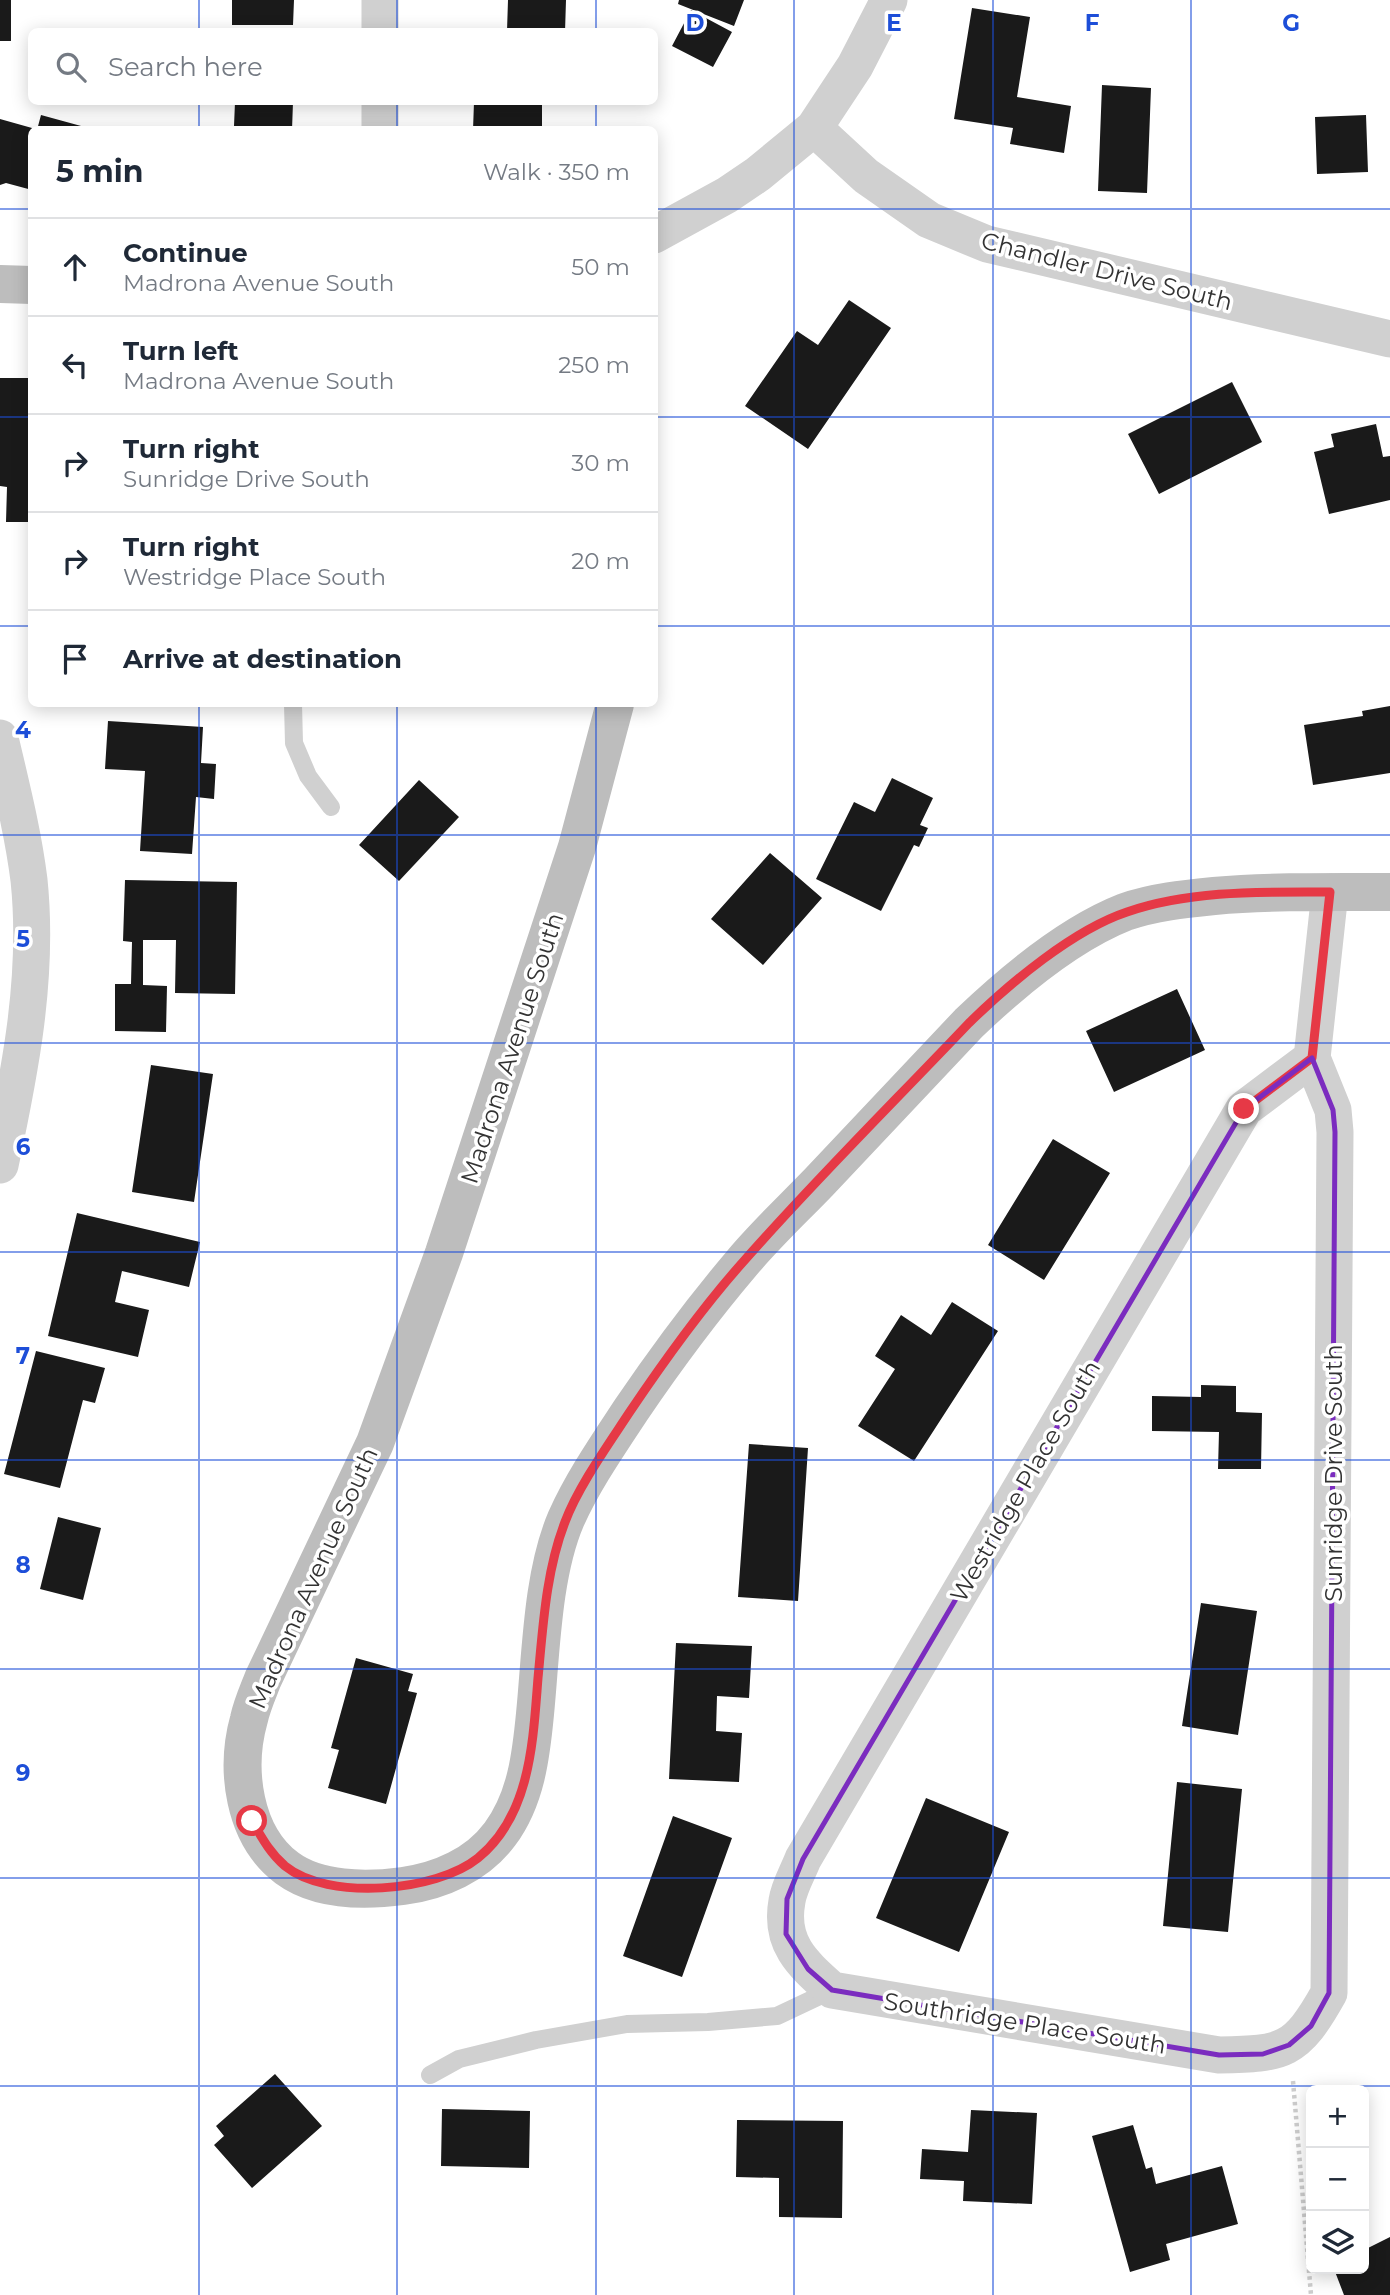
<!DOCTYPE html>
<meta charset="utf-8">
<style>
body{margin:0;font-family:Montserrat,sans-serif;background:#f6f6f7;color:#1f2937}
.controls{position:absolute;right:21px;bottom:21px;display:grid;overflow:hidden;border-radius:10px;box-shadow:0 4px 18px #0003}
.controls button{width:63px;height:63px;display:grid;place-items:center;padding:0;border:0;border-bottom:2px solid #e0e1e3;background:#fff;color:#1f2937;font:35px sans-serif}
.stop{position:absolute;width:21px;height:21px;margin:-16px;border:5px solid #e63946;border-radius:50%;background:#fff}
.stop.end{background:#e63946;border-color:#fff;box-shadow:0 2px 7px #0008}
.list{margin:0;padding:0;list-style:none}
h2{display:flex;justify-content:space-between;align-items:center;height:91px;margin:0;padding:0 28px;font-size:30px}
h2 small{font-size:23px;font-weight:400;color:#747a83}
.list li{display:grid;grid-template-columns:46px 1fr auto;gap:21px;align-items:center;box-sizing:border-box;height:98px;padding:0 28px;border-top:2px solid #e0e1e3}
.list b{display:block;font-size:26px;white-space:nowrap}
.list p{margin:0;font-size:23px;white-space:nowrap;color:#747a83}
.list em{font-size:23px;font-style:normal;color:#747a83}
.icon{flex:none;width:38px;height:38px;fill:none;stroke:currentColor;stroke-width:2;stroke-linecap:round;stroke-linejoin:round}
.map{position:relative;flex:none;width:1390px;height:2295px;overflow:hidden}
.search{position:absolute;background:#fff;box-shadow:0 4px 18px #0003;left:28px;top:28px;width:630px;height:77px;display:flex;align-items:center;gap:18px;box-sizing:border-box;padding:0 24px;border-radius:10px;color:#747a83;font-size:26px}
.panel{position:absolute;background:#fff;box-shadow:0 4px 18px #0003;left:28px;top:126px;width:630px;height:581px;border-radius:10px}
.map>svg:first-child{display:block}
.building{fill:#1a1a1a}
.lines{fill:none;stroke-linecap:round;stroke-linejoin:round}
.path{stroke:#cdcdcd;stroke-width:4.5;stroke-dasharray:3.5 3.5;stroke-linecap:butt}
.lane{stroke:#d0d0d0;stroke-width:18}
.street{stroke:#d0d0d0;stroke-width:37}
.secondary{stroke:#bdbdbd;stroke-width:38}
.route{stroke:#e63946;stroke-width:9}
.marked{fill:none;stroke:#7b2cbf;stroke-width:5;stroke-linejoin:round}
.grid{fill:none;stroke:#1d4ed8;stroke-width:2;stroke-opacity:0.55}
.labels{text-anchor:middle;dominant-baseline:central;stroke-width:7;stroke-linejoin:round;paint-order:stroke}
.street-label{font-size:24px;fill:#333;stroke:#fff}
.grid-label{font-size:23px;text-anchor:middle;font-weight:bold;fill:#1d4ed8;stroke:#fff;stroke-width:7;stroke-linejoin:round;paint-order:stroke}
</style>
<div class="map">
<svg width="1390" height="2295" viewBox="0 0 1390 2295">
<rect width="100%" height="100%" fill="#fff"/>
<path class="building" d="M0,0H11V41H0Z
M232,0H294L293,25H232Z
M508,0H566L565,32L507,31Z
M679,0H744L734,26L678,4Z
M972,8L1030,17L1017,97L1071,106L1064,153L1010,144L1013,128L954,119Z
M691,10L732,32L713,67L672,46Z
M1102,85L1151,88L1147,193L1098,191Z
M235,102H293L292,130H222V126H234Z
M474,102H542V130H473Z
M41,115L92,129V130H37Z
M1366,115L1368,172L1317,174L1315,117Z
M0,119L32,128V190L6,183L0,185Z
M849,300L891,328L808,449L745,406L797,331L818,345Z
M0,378H32V522H6L7,487L0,486Z
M1232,382L1262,442L1159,494L1128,434Z
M1376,424L1383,457L1390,456V500L1329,514L1314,452L1334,447L1331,434Z
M1390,706V773L1313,785L1304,725L1363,716L1362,711Z
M108,721L203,727L201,763L216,764L214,799L196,797L192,854L140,851L145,771L105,769Z
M892,778L933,798L920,825L928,828L919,847L914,845L881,911L816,879L854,802L875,812Z
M419,780L459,817L399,881L359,845Z
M770,853L822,898L763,965L711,919Z
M125,880L237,882L235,994L175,993L176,940H143V985L167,986L166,1032L115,1031V984H131L132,942L123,941Z
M1177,989L1205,1050L1114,1092L1086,1031Z
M151,1065L213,1074L194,1202L132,1192Z
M1053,1139L1110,1173L1044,1280L988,1245Z
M77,1213L200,1242L189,1287L122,1271L115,1302L149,1310L138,1357L48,1336Z
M952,1302L998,1331L914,1461L858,1426L895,1369L875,1356L901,1315L931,1335Z
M36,1351L105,1368L95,1403L83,1400L60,1488L4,1474Z
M1201,1385L1236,1386V1412L1262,1413L1261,1469H1218L1219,1432L1152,1431V1396L1201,1397Z
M749,1444L808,1448L798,1601L738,1597Z
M58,1517L101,1528L83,1600L40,1589Z
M1201,1603L1257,1611L1238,1735L1182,1726Z
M676,1643L752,1646L749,1698L717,1696L716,1731L742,1733L739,1782L669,1779Z
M356,1658L413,1674L408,1691L417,1693L386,1804L328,1788L339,1750L331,1748Z
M1177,1782L1242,1789L1228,1932L1163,1926Z
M926,1798L1009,1832L959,1952L876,1918Z
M673,1816L732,1838L682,1977L623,1956Z
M275,2074L322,2126L252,2188L214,2145L224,2136L216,2126Z
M442,2109L530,2111L529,2168L441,2166Z
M971,2110L1037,2113L1032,2204L963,2201L964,2181L920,2179L922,2149L968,2152Z
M737,2120L843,2121L842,2218L779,2217V2178L736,2177Z
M1133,2125L1146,2169L1152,2167L1156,2184L1222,2166L1238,2224L1166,2244L1170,2260L1130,2272L1092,2136Z
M1390,2237V2295H1344L1334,2269H1364V2250Z"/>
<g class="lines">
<path class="path" d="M1293,2081L1311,2295"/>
<path class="lane" d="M293,704L294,743L308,776L331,807
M430,2075L459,2059L536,2040L627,2024L708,2022L777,2016L832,1990"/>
<path class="street" d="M380,0V32
M380,102V130
M814,128L866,176L929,220L987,244L1390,339
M654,235L727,195L758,174L814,128L855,66L889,0
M0,738C11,785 23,832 29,880C39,976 20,1072 0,1165
M1312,1058L1244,1109L803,1859C798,1872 789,1887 787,1901C779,1944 803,1964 832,1990L1219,2055C1284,2054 1296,2052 1329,1993L1335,1132L1333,1110L1312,1058L1330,892"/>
<path class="secondary" d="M0,284L32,285
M615,704L577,847L444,1253L375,1443L263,1679C258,1692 252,1705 249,1719C235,1769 243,1835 287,1868C318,1891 366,1891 403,1886C440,1881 477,1865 500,1834C526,1799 531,1756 535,1714C541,1654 542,1575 566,1519C583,1481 608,1445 631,1410C665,1360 702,1310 741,1264C765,1235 793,1209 819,1182C869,1129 919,1076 969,1023C1013,981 1069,934 1125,912C1154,902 1184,899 1214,896C1273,891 1331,892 1390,892"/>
</g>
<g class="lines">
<path class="route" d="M252,1821C262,1838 270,1853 285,1866C328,1901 436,1892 478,1858C531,1815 533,1740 538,1678C543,1626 546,1571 565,1522C578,1487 608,1445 629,1413C664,1361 701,1309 743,1262C815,1180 894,1102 969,1023C1010,983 1073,930 1127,912C1191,890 1262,892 1330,892L1312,1058L1244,1109"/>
</g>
<path class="marked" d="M1312,1058L1333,1110L1335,1132L1329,1993L1311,2026L1289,2045L1263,2054L1219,2055L832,1990L808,1969L786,1934L787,1899L803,1859L1244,1109Z"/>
<path class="grid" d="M199,0V32M397,0V32M596,0V32M794,0V2295M993,0V2295M1191,0V2295M199,102V130M397,102V130M596,102V130M0,209H32M654,209H1390M0,417H32M654,417H1390M0,626H32M654,626H1390M199,704V2295M397,704V2295M596,704V2295M0,835H1390M0,1043H1390M0,1252H1390M0,1460H1390M0,1669H1390M0,1878H1390M0,2086H1390"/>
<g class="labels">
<g class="street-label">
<text transform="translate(1107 271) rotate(14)">Chandler Drive South</text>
<text transform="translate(512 1048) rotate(-72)">Madrona Avenue South</text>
<text transform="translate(1333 1473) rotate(-90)">Sunridge Drive South</text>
<text transform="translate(1025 1481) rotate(-60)">Westridge Place South</text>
<text transform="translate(313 1578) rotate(-66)">Madrona Avenue South</text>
<text transform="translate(1025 2023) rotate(9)">Southridge Place South</text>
</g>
</g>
<g class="grid-label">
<text x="695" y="31">D</text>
<text x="894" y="31">E</text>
<text x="1092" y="31">F</text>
<text x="1291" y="31">G</text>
<text x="23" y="738">4</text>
<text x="23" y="947">5</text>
<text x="23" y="1155">6</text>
<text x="23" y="1364">7</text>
<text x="23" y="1573">8</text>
<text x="23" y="1781">9</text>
</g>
</svg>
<div class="controls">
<button>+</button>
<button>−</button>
<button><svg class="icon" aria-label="layers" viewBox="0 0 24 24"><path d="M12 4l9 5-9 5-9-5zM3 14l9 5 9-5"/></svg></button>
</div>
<div class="stop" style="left:252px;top:1821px"></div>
<div class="stop end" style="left:1244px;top:1109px"></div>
<div class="search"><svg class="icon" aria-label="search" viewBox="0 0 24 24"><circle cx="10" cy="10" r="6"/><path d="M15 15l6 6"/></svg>Search here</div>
<section class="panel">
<h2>5 min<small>Walk · 350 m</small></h2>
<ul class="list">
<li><svg class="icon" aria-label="ahead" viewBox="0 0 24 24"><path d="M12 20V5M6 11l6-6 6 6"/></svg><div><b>Continue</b><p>Madrona Avenue South</p></div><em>50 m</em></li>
<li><svg class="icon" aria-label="left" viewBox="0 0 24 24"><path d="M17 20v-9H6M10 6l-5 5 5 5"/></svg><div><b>Turn left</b><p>Madrona Avenue South</p></div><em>250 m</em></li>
<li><svg class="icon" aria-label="right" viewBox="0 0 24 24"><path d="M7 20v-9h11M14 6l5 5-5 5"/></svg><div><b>Turn right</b><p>Sunridge Drive South</p></div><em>30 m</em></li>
<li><svg class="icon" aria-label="right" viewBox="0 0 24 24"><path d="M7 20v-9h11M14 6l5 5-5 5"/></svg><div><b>Turn right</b><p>Westridge Place South</p></div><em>20 m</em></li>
<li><svg class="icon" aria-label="arrive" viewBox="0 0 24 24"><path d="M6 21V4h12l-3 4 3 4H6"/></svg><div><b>Arrive at destination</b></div></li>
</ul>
</section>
</div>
